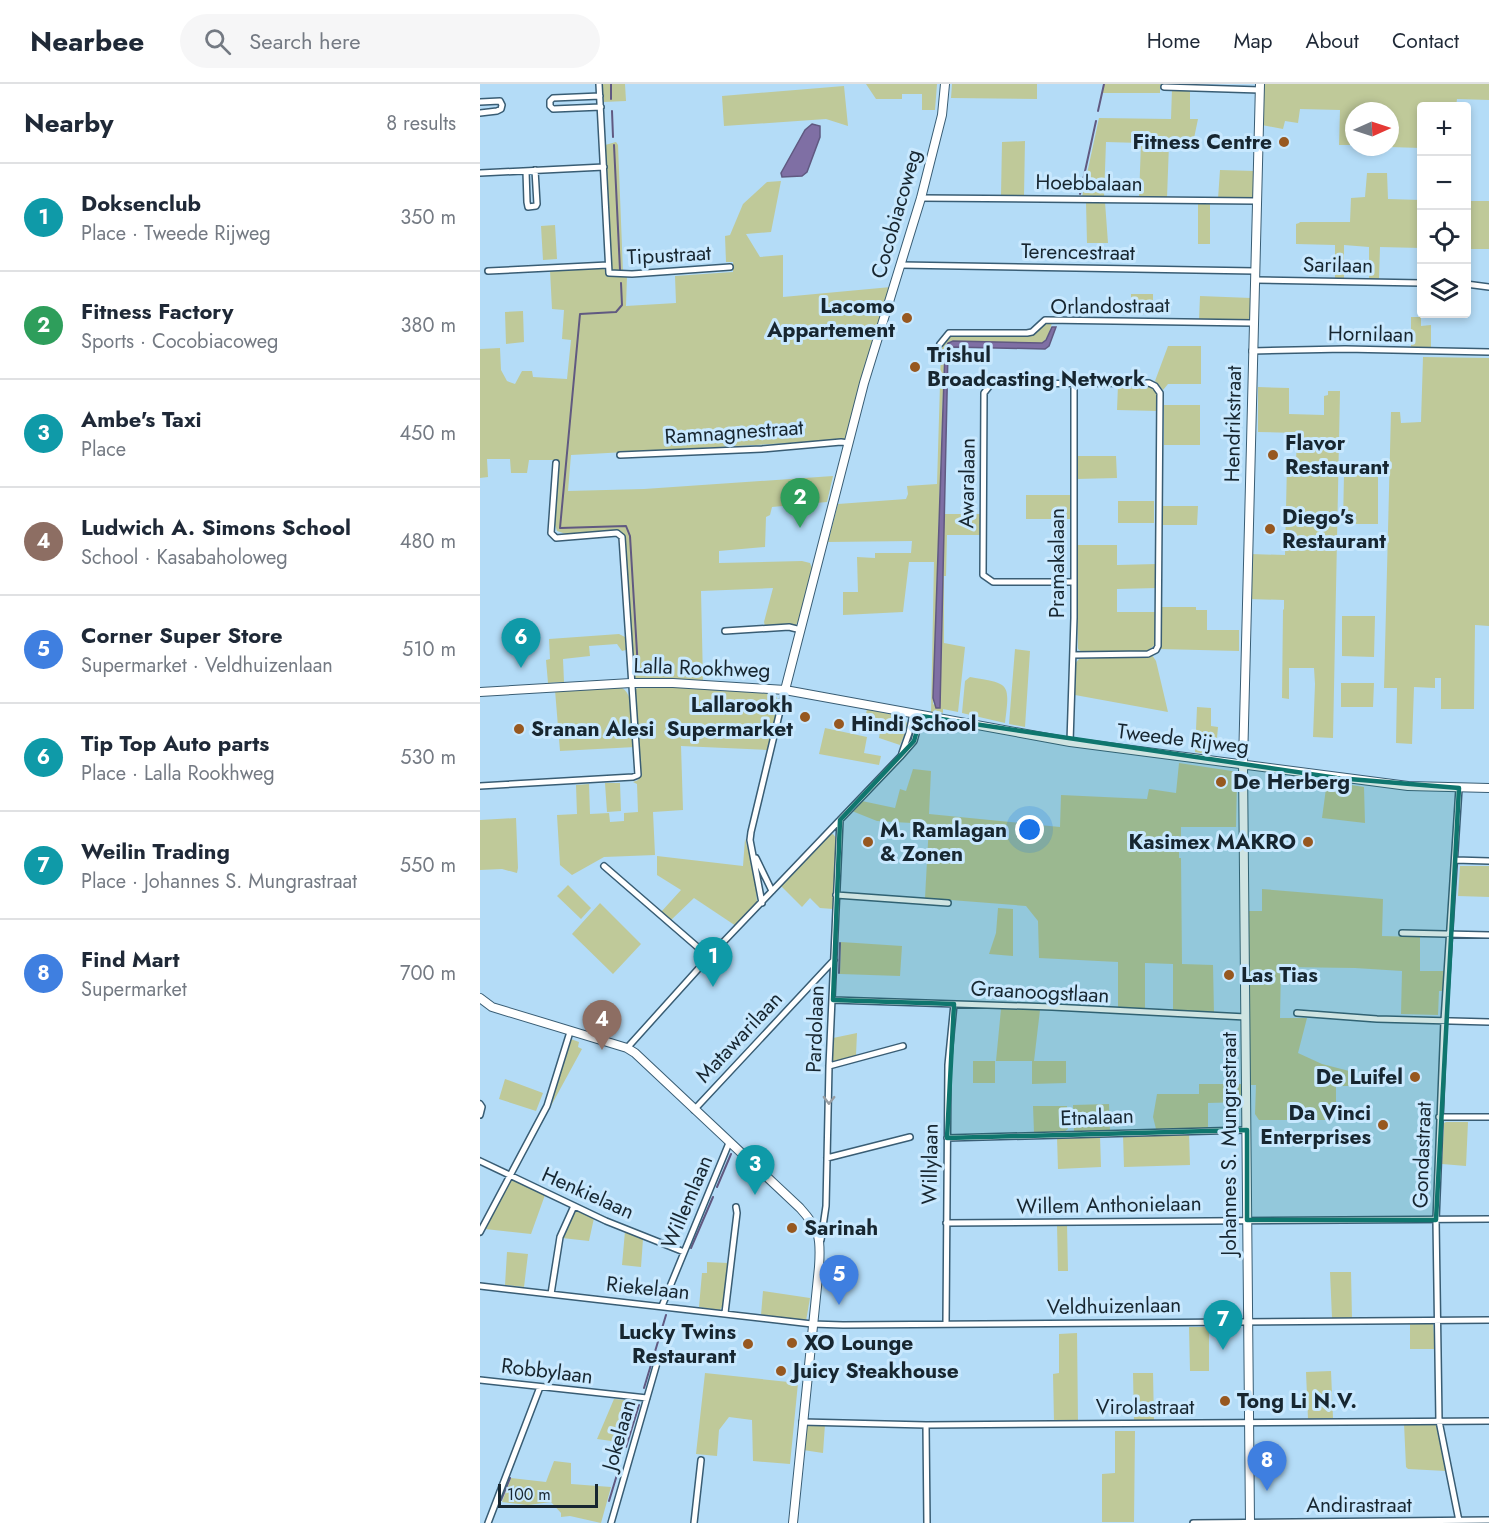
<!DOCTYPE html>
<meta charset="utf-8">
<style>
body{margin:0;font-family:Jost,sans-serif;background:#f6f6f7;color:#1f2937}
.controls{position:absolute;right:18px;top:18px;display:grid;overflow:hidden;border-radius:6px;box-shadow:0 3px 9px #0003}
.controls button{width:54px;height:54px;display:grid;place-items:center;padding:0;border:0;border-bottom:2px solid #e0e1e3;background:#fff;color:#1f2937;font:30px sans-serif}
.compass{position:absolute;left:865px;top:18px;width:54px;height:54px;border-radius:50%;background:#fff;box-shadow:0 3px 9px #0003;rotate:87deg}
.scale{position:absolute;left:18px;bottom:15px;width:100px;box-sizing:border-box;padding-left:6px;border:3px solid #172630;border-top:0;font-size:16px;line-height:21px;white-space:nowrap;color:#172630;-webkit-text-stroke:4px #c8e8fe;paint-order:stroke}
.you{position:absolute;left:550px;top:746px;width:21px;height:21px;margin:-15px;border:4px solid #fff;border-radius:50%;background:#1a73e8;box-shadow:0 0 0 9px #1a73e833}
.badge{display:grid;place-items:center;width:39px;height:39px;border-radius:50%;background:#975820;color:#fff;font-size:20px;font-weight:700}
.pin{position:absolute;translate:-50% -50px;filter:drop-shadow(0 2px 3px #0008)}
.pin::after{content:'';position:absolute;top:32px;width:21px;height:18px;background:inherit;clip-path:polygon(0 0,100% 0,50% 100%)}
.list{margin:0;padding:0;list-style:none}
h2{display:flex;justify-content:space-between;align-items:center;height:78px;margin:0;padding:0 24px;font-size:26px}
h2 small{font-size:20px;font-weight:400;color:#747a83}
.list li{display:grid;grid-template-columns:39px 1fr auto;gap:18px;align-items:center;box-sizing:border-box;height:108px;padding:0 24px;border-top:2px solid #e0e1e3}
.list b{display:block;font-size:22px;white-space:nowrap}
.list p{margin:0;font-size:20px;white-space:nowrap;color:#747a83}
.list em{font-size:20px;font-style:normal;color:#747a83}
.icon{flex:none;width:33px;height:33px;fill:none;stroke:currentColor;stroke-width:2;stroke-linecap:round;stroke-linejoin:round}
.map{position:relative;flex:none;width:1009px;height:1439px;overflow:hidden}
header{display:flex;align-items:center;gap:36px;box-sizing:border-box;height:84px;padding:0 30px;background:#fff;border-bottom:2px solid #e0e1e3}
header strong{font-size:28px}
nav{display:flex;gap:33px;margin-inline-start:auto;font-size:21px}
.search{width:420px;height:54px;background:#f6f6f7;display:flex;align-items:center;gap:15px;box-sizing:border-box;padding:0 21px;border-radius:33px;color:#747a83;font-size:22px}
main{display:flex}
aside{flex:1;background:#fff}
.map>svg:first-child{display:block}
.green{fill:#bfc999}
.water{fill:#7f6fa4;stroke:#605981;stroke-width:1.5}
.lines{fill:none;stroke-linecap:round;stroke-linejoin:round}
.stream{stroke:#605981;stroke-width:2}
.street-casing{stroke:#395d74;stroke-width:8}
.secondary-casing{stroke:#395d74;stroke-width:10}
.street{stroke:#fff;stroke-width:5}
.secondary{stroke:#fff;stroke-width:8}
.oneway{stroke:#979da2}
.marked{fill:#0f766e;fill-opacity:0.2;stroke:#0f766e;stroke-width:4.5;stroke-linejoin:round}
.poi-dot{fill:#975820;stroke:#c8e8fe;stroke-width:2}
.labels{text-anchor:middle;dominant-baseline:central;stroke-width:6;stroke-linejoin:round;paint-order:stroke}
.poi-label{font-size:21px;font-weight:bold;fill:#172630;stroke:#c8e8fe;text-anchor:start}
.street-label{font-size:21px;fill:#172630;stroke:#c8e8fe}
</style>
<header>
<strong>Nearbee</strong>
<div class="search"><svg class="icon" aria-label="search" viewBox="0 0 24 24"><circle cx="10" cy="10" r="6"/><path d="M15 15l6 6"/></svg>Search here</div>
<nav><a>Home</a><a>Map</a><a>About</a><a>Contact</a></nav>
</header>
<main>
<aside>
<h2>Nearby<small>8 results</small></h2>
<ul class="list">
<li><span class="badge" style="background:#0f9aa8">1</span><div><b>Doksenclub</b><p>Place · Tweede Rijweg</p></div><em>350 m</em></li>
<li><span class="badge" style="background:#2e9e5b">2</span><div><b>Fitness Factory</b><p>Sports · Cocobiacoweg</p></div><em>380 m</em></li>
<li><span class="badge" style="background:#0f9aa8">3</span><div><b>Ambe's Taxi</b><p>Place</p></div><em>450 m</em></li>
<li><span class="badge" style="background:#8d6e63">4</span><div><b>Ludwich A. Simons School</b><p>School · Kasabaholoweg</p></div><em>480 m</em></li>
<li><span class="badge" style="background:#3f7fe0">5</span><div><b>Corner Super Store</b><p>Supermarket · Veldhuizenlaan</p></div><em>510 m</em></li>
<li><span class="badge" style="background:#0f9aa8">6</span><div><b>Tip Top Auto parts</b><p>Place · Lalla Rookhweg</p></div><em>530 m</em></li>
<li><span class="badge" style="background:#0f9aa8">7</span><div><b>Weilin Trading</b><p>Place · Johannes S. Mungrastraat</p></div><em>550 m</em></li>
<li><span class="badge" style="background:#3f7fe0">8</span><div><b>Find Mart</b><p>Supermarket</p></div><em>700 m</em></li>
</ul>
</aside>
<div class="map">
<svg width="1009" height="1439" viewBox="0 0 1009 1439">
<rect width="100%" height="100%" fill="#b4dcf7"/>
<path class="green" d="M122,0H145L146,17L123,18Z
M386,0H457L455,26H442V10H422V15H396Z
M472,0H557V15L471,14Z
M624,0H710V2L680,1V9H622Z
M783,0H1009V16L977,15L976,22H942L941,64L910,63V27H874V61H859L860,26L820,25L818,39L805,37L803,45L782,41Z
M364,2L368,42L346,35L244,42L242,12Z
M692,5L710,6V35H718L713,59L689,60L687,114H659L661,59L626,58L624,113H602L619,34L691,35Z
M545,57L544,112L521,111L522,58Z
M136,58L138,61L143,188L133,187L130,182L125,63V61Z
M740,86L775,87L773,115H738Z
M887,89H907L908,115L941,116V164L900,163L899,196H889V163L864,161V195H855V161L816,160V140L819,139L820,138H870L871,114L885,113Z
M301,97L291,148L266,150L280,173L303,171V213L411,203L366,356L91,371L88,407L164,405L353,392L347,418L292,423L290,431L286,433L285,463L239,467V479L322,477L330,479L332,484L320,534L316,541L285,542L284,538L293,504L221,507L223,597L153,595L144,451L142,449L86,450L77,447L74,437L79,376H49L47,389H31L30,375H7L8,393L0,394V265L20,264L21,286L27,297L35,300L42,287H52L53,293L87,295L91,256L82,255L84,226L72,225L70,186L123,183L128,192H147L146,222L196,219L195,192L253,188V178H246L245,152L250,151L263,120L287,98Z
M987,117H1009V165H987Z
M606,118H625L628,159H607Z
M718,120H730V160H718Z
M75,141L77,175L63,176L61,142Z
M651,210H673V230H651Z
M720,212L771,214L770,233L768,236H719Z
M43,227L44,258L26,260L25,228Z
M931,233H941V242L951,241V264H931Z
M565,238H572C571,244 567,256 562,259L470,257L464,276L453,614V620L460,624L464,430H500V451H467L466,492H464V559L485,563L478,628L463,625V629L455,626L451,629L454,478H429L423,528L363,531V508H378L377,473L395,474V469H431L432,457L348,458L358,420L426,415L428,410L427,402L457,400L461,267L463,260L470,251L554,249Z
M688,262H721V300H688L683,306L675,297Z
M943,273L1009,274V542L995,541L994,625H961V594H955V604L934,603L932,660L916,659L917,604H904L911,328H920L921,339L941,338Z
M669,300L678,310V327L637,326L638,301Z
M778,303L809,304V330L844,331V312L848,311V307H860L853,654L833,653L835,600L834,584H809V615L802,614L803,526L804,525V516L769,515L770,470L805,471L807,379H816L817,349L778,348Z
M684,321H720V361H684Z
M596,372H636L637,394L596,395Z
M864,390L898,391V440H863Z
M546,411H591V435H546Z
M638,417H674V439H638Z
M683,422H718L717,441H682Z
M596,461H637V481L677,480V504L637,505V528H677L676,560L666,568L603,569L598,565Z
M682,523H716V526H727V546H759V567L680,565Z
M862,532H895L894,573L862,572Z
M139,550L145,553L146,566L142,567L137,560L109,562L110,572L83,575L84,598L68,599L66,576L70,575L69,555Z
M535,565L550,567L545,643L529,640Z
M672,571L676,577L688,628L595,611V580L599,575Z
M490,593C530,600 530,598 525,639L482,629L485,597Z
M861,599H894L893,623H861Z
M160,602L193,603L295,610L299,618L287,666L201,662L203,726L173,728L175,771L124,773L92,791L80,781L77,731L97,730L96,701L109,700L110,730L129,729L130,738L144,737V729L158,728L157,700L153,698L158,696L161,687L155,606Z
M139,603C156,606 153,648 155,663L80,667L75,606Z
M717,623L731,624V642L738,643L737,654H733L725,670L715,668Z
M387,625L419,632L425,635L428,642L420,661L399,654L400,648L383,644Z
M345,644L387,653L384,669L401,672L399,681L339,670Z
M699,679L752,687L754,688L757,695L756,743H701V760H699V774H701L702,880L733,881L734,929L693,928V880L665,879V926L638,925V878L559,874L558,837L546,822L445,814L449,740L397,737L372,727L382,717L415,724L420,705L426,707L433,685L451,687L449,730L580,743L581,711L667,715L669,705L696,709Z
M847,697L884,703L885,739L842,734Z
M125,699H140L141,727L127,728Z
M36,734L38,784L37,789L22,785L0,786V736Z
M353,750L357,755V758L353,825L340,824L330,814L322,823L300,801L349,751Z
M265,755L275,790L277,818L256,842L214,814L190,837L181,828L201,806L177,791V772L263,782Z
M980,782H1009V813L978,812Z
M88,801L111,824L101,835L77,812Z
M782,805L903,815L902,852L940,853V887H965L964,907H959L958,931L921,930L922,887L875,884L801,883L800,934H827L818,969L842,980L877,989V1002H856V1028H851V1036H779L775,1030L776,1001H770L768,827H782Z
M120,819L161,860L133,890L92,850Z
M518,824L533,825V872L509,870L516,849Z
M361,858L422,862L420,892L360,890Z
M521,925L560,926L554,977H586V999L552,1000V977H516Z
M377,949L376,971L374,973L353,978V954Z
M91,955L99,958L98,963L102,965L66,1031Z
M493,977H515V999H493Z
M25,995L63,1009L56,1027L19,1015Z
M719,1000H763L764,1018L728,1019V1044L676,1045L673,1033L677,1010H719Z
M629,1020L630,1047H594L593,1021Z
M553,1022H587L588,1045L584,1048L554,1049Z
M966,1038H988L986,1082L962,1080L964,1039Z
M709,1049L710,1081L644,1083L643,1051Z
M620,1052L621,1083L578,1085L577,1053Z
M36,1096L65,1111L51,1150L5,1145L30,1097Z
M96,1126L114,1134L109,1157L82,1154Z
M577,1140H587L588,1187H578Z
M145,1147L163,1155L161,1183L142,1181Z
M27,1168L48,1170L44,1203L25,1201Z
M227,1178L248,1179L244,1219L240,1226L219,1223L222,1189H227Z
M850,1188H871L872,1234H852Z
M283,1207L330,1214L326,1237L281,1231Z
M953,1239L955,1265H930V1240Z
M709,1243H729V1287H710Z
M597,1249L598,1338H574L573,1290L579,1289V1250Z
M851,1287L853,1334L828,1335L826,1288Z
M225,1289L318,1299L310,1380L273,1377L272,1336L249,1333L239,1346L237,1372L216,1370Z
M653,1289H673L674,1337H654Z
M134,1315L158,1317L146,1359L117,1355Z
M924,1339L956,1341L966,1387L928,1385L926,1383Z
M345,1340L343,1369L323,1366L326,1343L328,1341Z
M635,1347H655L654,1438H622V1390L635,1389Z
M74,1377L91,1379V1400L131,1403L121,1439L90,1432L81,1433V1429L71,1418L48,1421L22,1418L31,1394L66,1398Z"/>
<path class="water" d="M332,40L340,42V53L327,88L322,92L302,93L301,89L325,46Z
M572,243H576L569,262L565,265L474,263L469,264L468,267L460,624H456L453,614L465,266L468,259L473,257L562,259L566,256Z"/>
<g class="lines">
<path class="stream" d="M131,0V15
M132,27L133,53
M618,27L624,0
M134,61L140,186
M600,110L616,37
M141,199L142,221L136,228L100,230L80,444L146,442L150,452L158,585
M359,889L360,859
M237,1103L251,1070
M211,1164L233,1113
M164,1304L186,1231
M146,1363L159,1321
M21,1416L30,1394
M129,1417L139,1384"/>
<defs>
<path id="street" d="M119,0L129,189L152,190L250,183
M684,3L780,6
M120,12L73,14L70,17V22L73,25L121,23
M0,18L20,17L22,21L21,25L17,27L0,29
M46,87L47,118L48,123L56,122L57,120L55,86
M0,89L124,83
M441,114L776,117
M421,181L775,187
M8,187L128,181
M775,196L942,199
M986,200L1009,203
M460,260L469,249H547L552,248L565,236L773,239
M772,267L865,265L1009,268
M140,371L282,365L361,358L369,359
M245,547L309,543L321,546
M593,571L668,570L676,566L678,562L680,309L675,302L669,299L511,300L504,309L503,491L513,498H594
M590,658L594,534V300
M422,669L429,649L433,630
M0,702L153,693L158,691L142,453L137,449L76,454L71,449L76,379
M276,774L292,807
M975,776L1009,777
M124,782L229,873
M356,811L468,819
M282,819L270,756L271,748L305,606
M922,849L1009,851
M353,916L572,923L766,933
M817,929L897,935L1009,938
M147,964L229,873L420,673L434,657L441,632
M349,982L423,962
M0,1020L2,1023L0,1031
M214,1026L354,876
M959,1033H1009
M467,1054L767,1046
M347,1074L430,1053
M0,1077L126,1137L204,1168
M466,1139L1009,1135
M0,1148L67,1022L90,948
M341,1156L346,1122L349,982L360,736
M0,1202L332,1240L363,1241L1009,1236
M71,1210L80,1153L94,1122
M182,1222L249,1059
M245,1229L257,1129L256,1123
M466,1240L468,981L474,920
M0,1296L167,1314
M322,1338L446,1341L1009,1337
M446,1341L447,1439
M979,1437L959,1337L956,1136L964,937L979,704
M8,1439L60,1303
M131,1439L179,1272
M214,1439L221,1376
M713,1439L1009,1436"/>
<path id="secondary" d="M305,606L384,299L441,114L462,31L465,0
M0,608L151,599H193L305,606L590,658L928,702L1009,704
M0,914L12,923L147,964L155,969L320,1124C340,1146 341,1154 339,1183L313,1439
M770,1439L763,680L780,0"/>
</defs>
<use href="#street" class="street-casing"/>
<use href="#secondary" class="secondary-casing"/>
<use href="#street" class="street"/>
<use href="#secondary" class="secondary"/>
</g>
<defs><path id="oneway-chevron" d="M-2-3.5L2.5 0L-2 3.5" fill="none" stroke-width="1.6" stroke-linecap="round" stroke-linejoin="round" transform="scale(1.5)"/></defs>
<use class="oneway" href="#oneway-chevron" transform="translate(349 1016) rotate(91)"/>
<path class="marked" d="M441,632L857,694L979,704L956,1136H767V1046L467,1054L474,920L353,916L360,736L434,657Z"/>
<g class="poi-dot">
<circle cx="804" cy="58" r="6"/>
<circle cx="427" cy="234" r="6"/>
<circle cx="435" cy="283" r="6"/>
<circle cx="793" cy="371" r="6"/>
<circle cx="790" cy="445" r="6"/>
<circle cx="325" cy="633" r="6"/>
<circle cx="359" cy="640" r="6"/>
<circle cx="39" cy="645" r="6"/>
<circle cx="741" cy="698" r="6"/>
<circle cx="388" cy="758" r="6"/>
<circle cx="828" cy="758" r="6"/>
<circle cx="749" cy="891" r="6"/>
<circle cx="935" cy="993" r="6"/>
<circle cx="903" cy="1041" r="6"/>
<circle cx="312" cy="1144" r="6"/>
<circle cx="312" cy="1259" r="6"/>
<circle cx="268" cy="1260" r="6"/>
<circle cx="301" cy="1287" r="6"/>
<circle cx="745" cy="1317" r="6"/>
</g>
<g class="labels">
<g class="poi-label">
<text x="792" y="58" text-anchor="end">Fitness Centre</text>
<text x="415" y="222" text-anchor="end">Lacomo<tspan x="415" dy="24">Appartement</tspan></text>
<text x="447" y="271">Trishul<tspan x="447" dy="24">Broadcasting Network</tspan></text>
<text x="805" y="359">Flavor<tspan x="805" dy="24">Restaurant</tspan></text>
<text x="802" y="433">Diego's<tspan x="802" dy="24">Restaurant</tspan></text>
<text x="313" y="621" text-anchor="end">Lallarookh<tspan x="313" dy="24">Supermarket</tspan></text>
<text x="371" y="640">Hindi School</text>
<text x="51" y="645">Sranan Alesi</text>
<text x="753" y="698">De Herberg</text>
<text x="400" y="746">M. Ramlagan<tspan x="400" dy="24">&amp; Zonen</tspan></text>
<text x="816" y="758" text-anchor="end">Kasimex MAKRO</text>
<text x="761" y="891">Las Tias</text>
<text x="923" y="993" text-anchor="end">De Luifel</text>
<text x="891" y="1029" text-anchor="end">Da Vinci<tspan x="891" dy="24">Enterprises</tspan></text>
<text x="324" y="1144">Sarinah</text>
<text x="256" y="1248" text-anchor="end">Lucky Twins<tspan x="256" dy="24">Restaurant</tspan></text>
<text x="324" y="1259">XO Lounge</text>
<text x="313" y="1287">Juicy Steakhouse</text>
<text x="757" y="1317">Tong Li N.V.</text>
</g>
<g class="street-label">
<text transform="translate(609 99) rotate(1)">Hoebbalaan</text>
<text transform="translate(416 130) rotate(-74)">Cocobiacoweg</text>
<text transform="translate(598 168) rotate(1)">Terencestraat</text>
<text transform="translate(189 171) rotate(-3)">Tipustraat</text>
<text transform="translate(858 181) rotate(1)">Sarilaan</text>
<text transform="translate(630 222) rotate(-1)">Orlandostraat</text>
<text transform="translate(891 250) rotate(1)">Hornilaan</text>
<text transform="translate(753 340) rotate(-89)">Hendrikstraat</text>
<text transform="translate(254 348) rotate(-4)">Ramnagnestraat</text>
<text transform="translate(487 399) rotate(-89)">Awaralaan</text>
<text transform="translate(577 479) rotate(-90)">Pramakalaan</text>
<text transform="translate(222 584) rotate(2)">Lalla Rookhweg</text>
<text transform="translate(703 655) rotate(7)">Tweede Rijweg</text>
<text transform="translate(560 908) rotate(3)">Graanoogstlaan</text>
<text transform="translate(335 945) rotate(-88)">Pardolaan</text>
<text transform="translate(259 953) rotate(-47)">Matawarilaan</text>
<text transform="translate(617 1033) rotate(-2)">Etnalaan</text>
<text transform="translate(749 1060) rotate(-90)">Johannes S. Mungrastraat</text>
<text transform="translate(942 1071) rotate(-88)">Gondastraat</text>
<text transform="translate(450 1080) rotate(-89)">Willylaan</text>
<text transform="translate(108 1109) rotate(24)">Henkielaan</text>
<text transform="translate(207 1118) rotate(-67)">Willemlaan</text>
<text transform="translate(629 1121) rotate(-1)">Willem Anthonielaan</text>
<text transform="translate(168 1204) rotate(6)">Riekelaan</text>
<text transform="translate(634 1222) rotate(-1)">Veldhuizenlaan</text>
<text transform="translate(67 1287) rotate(7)">Robbylaan</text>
<text x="665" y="1323">Virolastraat</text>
<text transform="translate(139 1351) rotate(-74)">Jokelaan</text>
<text x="879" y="1421">Andirastraat</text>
</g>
</g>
</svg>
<div class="controls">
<button>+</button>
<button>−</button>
<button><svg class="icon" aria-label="locate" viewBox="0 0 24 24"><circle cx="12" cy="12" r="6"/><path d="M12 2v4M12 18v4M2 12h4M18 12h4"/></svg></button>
<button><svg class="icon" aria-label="layers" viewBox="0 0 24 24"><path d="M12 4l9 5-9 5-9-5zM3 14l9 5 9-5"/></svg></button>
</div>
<svg class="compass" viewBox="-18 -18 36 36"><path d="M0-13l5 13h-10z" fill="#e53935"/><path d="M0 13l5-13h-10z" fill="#747a83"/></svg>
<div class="scale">100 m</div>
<div class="you"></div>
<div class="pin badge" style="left:233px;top:903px;background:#0f9aa8">1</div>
<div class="pin badge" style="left:320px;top:444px;background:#2e9e5b">2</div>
<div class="pin badge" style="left:275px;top:1111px;background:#0f9aa8">3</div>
<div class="pin badge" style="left:122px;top:966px;background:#8d6e63">4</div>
<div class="pin badge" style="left:359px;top:1221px;background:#3f7fe0">5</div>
<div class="pin badge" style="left:41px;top:584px;background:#0f9aa8">6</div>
<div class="pin badge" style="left:743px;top:1266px;background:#0f9aa8">7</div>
<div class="pin badge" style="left:787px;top:1407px;background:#3f7fe0">8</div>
</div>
</main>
